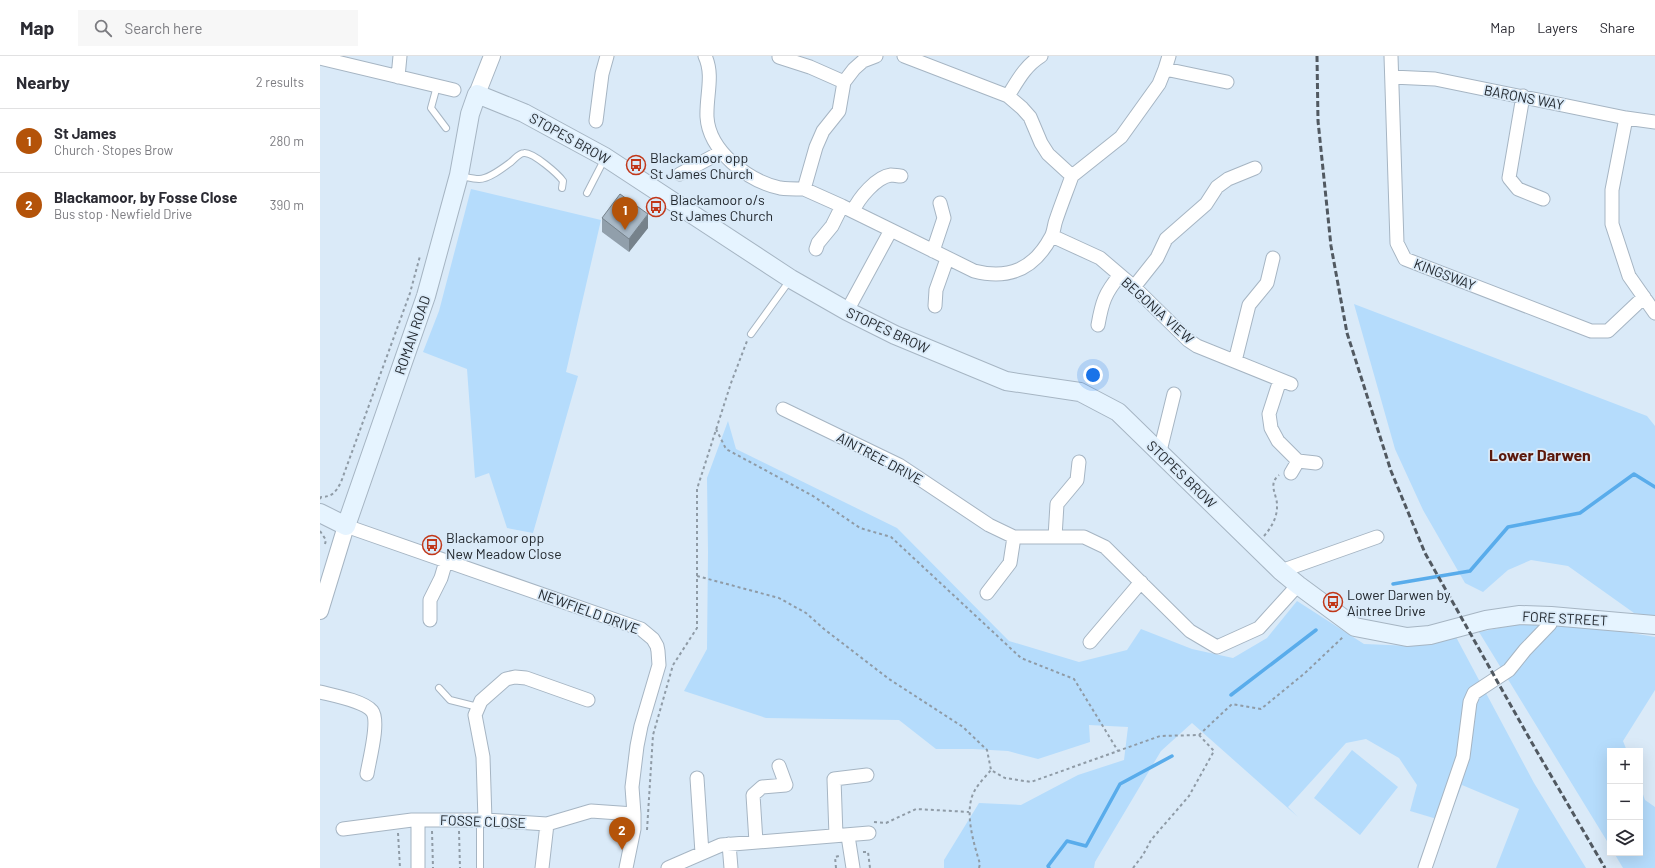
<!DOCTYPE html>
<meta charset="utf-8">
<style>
body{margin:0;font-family:Barlow,sans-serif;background:#f7f7f7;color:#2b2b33}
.controls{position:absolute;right:12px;bottom:12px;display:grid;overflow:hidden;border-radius:0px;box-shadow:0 4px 16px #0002}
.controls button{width:36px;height:36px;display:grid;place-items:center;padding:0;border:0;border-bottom:1px solid #e1e1e2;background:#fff;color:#2b2b33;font:20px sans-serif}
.you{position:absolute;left:773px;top:319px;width:14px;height:14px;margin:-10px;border:3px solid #fff;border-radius:50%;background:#1a73e8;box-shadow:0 0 0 6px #1a73e833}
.badge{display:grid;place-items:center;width:26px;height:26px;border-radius:50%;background:#b45309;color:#fff;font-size:13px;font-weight:700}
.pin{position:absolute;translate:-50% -33px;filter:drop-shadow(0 1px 2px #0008)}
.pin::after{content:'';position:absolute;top:21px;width:14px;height:12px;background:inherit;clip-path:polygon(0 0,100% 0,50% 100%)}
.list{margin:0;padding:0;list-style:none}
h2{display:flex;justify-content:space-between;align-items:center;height:52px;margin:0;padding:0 16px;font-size:17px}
h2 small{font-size:13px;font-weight:400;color:#7c7c81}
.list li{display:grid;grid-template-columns:26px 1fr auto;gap:12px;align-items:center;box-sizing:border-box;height:64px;padding:0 16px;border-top:1px solid #e1e1e2}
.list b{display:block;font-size:15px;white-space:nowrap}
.list p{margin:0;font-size:13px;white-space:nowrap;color:#7c7c81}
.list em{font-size:13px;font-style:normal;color:#7c7c81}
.icon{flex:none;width:22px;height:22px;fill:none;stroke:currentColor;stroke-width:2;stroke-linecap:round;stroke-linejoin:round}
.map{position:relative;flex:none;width:1335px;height:812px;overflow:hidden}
header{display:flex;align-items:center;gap:24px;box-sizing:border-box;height:56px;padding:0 20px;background:#fff;border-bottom:1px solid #e1e1e2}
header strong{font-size:19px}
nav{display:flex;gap:22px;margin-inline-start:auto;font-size:14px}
.search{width:280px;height:36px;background:#f7f7f7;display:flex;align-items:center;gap:10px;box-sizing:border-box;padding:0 14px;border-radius:0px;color:#7c7c81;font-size:15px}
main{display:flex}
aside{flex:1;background:#fff}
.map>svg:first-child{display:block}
.green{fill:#b5dcfc}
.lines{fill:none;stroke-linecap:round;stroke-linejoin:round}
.stream{stroke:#59aceb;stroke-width:3.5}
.service-casing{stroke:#a6b5c3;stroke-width:8}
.minor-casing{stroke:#a6b5c3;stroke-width:15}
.tertiary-casing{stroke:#a6b5c3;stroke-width:18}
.secondary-casing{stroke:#a6b5c3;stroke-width:20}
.path{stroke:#8f9ba6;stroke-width:2;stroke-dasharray:3 3;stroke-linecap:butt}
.service{stroke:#fff;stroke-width:6}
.minor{stroke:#fff;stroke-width:13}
.tertiary{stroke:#fff;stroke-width:16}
.secondary{stroke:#e6f4ff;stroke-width:18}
.rail{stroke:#515961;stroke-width:3;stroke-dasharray:6 3;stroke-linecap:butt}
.wall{fill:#919fab}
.shaded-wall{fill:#76828b}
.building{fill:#a9b9c7;stroke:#76828b}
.labels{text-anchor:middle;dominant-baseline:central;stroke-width:3.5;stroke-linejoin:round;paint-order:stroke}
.street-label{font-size:14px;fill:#23292f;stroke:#daeaf8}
.poi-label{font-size:14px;fill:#23292f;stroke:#daeaf8;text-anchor:start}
.quarter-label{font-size:16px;font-weight:bold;fill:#5b180b;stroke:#daeaf8}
</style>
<header>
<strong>Map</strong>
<div class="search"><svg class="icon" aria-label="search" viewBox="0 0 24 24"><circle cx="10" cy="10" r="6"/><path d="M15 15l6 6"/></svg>Search here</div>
<nav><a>Map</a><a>Layers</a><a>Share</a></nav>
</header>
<main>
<aside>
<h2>Nearby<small>2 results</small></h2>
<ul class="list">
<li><span class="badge">1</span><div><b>St James</b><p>Church · Stopes Brow</p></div><em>280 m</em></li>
<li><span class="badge">2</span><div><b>Blackamoor, by Fosse Close</b><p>Bus stop · Newfield Drive</p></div><em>390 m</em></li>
</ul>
</aside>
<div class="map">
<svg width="1335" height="812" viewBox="0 0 1335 812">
<rect width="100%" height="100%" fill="#daeaf8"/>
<path class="green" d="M151,133L281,164L246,316L258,320L213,477L187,472L169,417L155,422L147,313L103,296L119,255Z
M1034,248L1327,360L1335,370V561L1314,557L1248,510L1211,504L1188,514L1163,536L1145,527L1103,454L1075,393Z
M408,365L416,393L577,472L689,585L759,606L807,594L821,573L872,593L913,602L947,582L977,545L1044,588L1092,590L1136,581L1214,727L1266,812H1176L1199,753L1142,729L1127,766L1090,755L1097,729L1079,702L1046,683L1026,687L968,751L978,761L872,667L841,695L775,806L774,812H624V804L659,747L701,749L758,719L804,704L808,671L769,669L770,686L718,703L688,695L653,693H616L579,664L446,662L364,635L387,593L388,496L387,422Z
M1209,566L1294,574L1335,581V634L1303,685L1307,695H1290V790L1159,576Z
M1032,694L1078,731L1040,779L994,742Z
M1320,730L1325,744L1335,751V812H1303L1294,797H1320Z"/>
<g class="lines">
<path class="stream" d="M1073,528L1150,515L1188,471L1260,457L1314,418L1335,431
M911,639L996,574
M729,812L728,810L747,785L766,790L800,728L852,700"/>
<defs>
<path id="service" d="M117,30L111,52L126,72
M140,120C146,121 153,123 159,123C169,123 183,112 191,106C195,103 199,97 204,97C213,96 238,118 243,125L242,132
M267,137L285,102
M431,278L470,224
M119,632L130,644L158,651
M160,764V812"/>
<path id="minor" d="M385,0C394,19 386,40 387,61C389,95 428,125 460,132C467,133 476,133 484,133
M556,0L543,5L534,13L524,26L519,55L503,75L496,91L484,133L522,150L571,174
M584,0L688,40L702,52L710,61L721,87L728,98L752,120
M1071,0L1077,187L1085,203L1271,275H1288L1324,241
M459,1L490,11L524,26
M0,2L134,34
M845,13L907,26
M78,21L80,0
M1072,21L1115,23L1306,62L1335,66
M688,40C698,24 705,10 721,0
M1203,40L1189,122L1198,133L1223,143
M1306,62L1292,134V168L1309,220L1335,257
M276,65L282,18L287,0
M360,118L401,96
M752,120L801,81L839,28L845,13L849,0
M533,155C539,142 556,121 571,119C574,119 578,120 581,120
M732,180L780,202L814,231L868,284L877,290L971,328
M496,193L498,187L512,170L522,150
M613,195L624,162L620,147
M814,231L837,202L846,183L886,148L897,131L908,123L935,112
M615,250L616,234L627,203
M527,255L571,174L654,215C689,224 714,213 731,181C734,176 734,169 736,164C741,149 747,134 752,120
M778,269C782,246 785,237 800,219
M915,305L929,249L947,227L953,202
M960,324L949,358L951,372L958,385L978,405L996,407
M463,353L579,409L669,469L694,481H764L785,491L870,575L897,591L939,572L978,529
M840,395L854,338
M971,417L978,405
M26,470L321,573L333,583L337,590L338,595L339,609L321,670L317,690L312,731L314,758V773L306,812
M735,481L737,448L757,424L759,406
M961,515L1057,481
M667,537L690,507L694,481
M110,564V544L121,522L126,505
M770,586L821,526
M0,636C12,639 44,645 52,655C60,665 49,705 47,718
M377,722L382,797
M165,764L163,701L155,659L161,645L186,623L195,621L206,622L268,644
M23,773L92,764H165L227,768L271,755L314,758
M516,780L514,723L547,719
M528,780L533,812
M436,786L433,739L442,731L466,729L459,710
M409,788L411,812
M98,812V764
M222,812L227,768
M348,812L401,789L549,777
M1105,812L1143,701L1150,646L1154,637L1189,614L1205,594L1230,568L1231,560"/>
<path id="tertiary" d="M157,38L172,0
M0,555L26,470"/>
<path id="secondary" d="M0,457L26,470L106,240L139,119L150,58L157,38L204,57L285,101L471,223L527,255L575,279L686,325L760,336L798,356L961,515L978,529L1035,571L1087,581L1110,579L1166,564L1200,559L1231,560L1335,569"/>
</defs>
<use href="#service" class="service-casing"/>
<use href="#minor" class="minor-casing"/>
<use href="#tertiary" class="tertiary-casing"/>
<use href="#secondary" class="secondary-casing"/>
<path class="path" d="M396,373L406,393L493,440L540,472L571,481L701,602L754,623L798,695
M0,443L1,441C12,441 16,436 21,426L90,237L100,200
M0,475L6,484L5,488
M944,480C951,472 957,462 957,451C958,439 947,429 959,419
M377,520L459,542L486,557L504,573L569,623L643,671L667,694L671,714
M554,766L566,767L596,753L649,756
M327,774L333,679L353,609L377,572V433L411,327L427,285
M112,775L113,812
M139,775L140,812
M78,777L80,812
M543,796H548L550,812
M516,812L515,801L519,800
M659,812L660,808C654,788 643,754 655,734C659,727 666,720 671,714L685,722L711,726L840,680L879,679L912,648L941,653L985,617L1023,581
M813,812L823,799L831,784L869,740L894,695L879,679"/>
<use href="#service" class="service"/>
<use href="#minor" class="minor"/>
<use href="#tertiary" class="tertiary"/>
<use href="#secondary" class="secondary"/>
<path class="rail" d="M997,0L998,65L1011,190L1027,277L1071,415L1105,497L1212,687L1285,812"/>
</g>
<path class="wall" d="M282,162L328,172L309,196L282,176Z"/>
<path class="shaded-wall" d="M328,158V172L309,196V183Z"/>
<path class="building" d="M300,138L328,158L309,183L282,162Z"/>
<defs>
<symbol id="bus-ring" viewBox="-11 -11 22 22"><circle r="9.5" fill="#daeaf8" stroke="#c13719" stroke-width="1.5"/><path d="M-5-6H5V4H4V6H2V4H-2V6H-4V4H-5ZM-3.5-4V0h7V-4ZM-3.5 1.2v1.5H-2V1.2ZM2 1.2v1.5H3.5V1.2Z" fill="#c13719"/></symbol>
</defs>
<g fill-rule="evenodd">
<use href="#bus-ring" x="305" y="98" width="22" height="22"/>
<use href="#bus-ring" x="325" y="140" width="22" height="22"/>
<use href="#bus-ring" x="101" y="478" width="22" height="22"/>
<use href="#bus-ring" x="1002" y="535" width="22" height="22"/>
</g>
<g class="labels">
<g class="street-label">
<text transform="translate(1204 41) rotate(11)">BARONS WAY</text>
<text transform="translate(250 82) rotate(29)">STOPES BROW</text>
<text transform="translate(1125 218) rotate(21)">KINGSWAY</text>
<text transform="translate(838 254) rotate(42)">BEGONIA VIEW</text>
<text transform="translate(568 274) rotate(25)">STOPES BROW</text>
<text transform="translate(92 279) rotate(-71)">ROMAN ROAD</text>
<text transform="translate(560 402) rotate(28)">AINTREE DRIVE</text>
<text transform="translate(862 418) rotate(44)">STOPES BROW</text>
<text transform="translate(269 555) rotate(20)">NEWFIELD DRIVE</text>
<text transform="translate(1245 562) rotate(3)">FORE STREET</text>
<text transform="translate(163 765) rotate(2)">FOSSE CLOSE</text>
</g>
<g class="poi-label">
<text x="330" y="101">Blackamoor opp<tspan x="330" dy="16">St James Church</tspan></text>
<text x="350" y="143">Blackamoor o/s<tspan x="350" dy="16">St James Church</tspan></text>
<text x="126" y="481">Blackamoor opp<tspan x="126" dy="16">New Meadow Close</tspan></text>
<text x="1027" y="538">Lower Darwen by<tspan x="1027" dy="16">Aintree Drive</tspan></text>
</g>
<g class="quarter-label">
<text x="1220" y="398">Lower Darwen</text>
</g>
</g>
</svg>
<div class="controls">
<button>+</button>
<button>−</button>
<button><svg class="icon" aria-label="layers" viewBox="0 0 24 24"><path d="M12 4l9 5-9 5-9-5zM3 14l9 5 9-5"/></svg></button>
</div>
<div class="you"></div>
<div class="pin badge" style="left:305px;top:174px">1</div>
<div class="pin badge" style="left:302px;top:794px">2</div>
</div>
</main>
